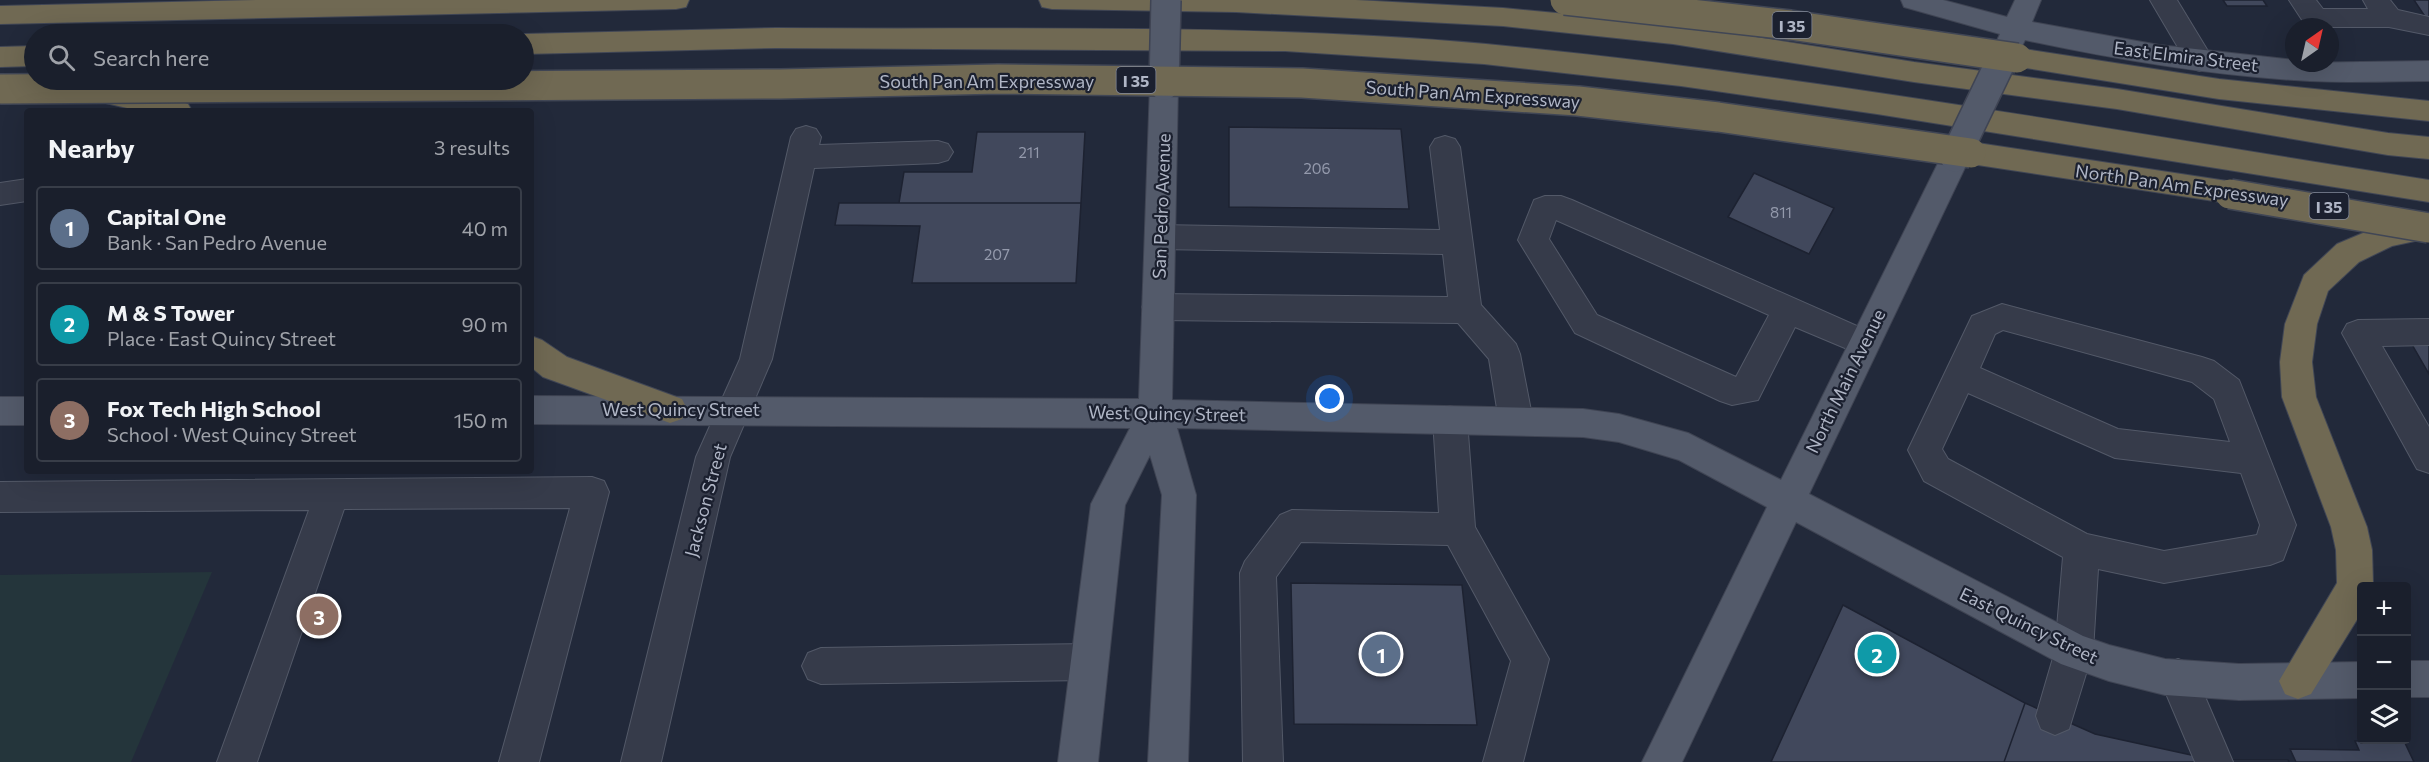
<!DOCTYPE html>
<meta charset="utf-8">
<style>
body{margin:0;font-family:Commissioner,sans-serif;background:#232734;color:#f1f3f6}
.controls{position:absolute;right:18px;bottom:18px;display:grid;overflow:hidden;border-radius:6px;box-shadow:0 6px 24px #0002}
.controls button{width:54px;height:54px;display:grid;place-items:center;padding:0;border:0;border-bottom:2px solid #383d48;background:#1a1f2c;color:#f1f3f6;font:30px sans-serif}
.compass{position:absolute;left:2285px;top:18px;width:54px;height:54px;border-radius:50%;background:#1a1f2c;box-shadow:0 6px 24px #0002;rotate:34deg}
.you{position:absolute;left:1330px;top:399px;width:21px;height:21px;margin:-15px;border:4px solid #fff;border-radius:50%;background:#1a73e8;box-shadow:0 0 0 9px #1a73e833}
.badge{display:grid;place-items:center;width:39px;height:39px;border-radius:50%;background:#85a1f7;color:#fff;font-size:20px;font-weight:700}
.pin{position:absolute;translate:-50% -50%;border:3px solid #fff;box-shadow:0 2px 6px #0006}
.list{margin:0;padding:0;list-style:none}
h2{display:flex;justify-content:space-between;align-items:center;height:78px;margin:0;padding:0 24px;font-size:26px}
h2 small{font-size:20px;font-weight:400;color:#9fa2a9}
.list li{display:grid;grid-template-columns:39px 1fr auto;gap:18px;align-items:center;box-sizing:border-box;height:84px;margin:0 12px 12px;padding:0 12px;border:2px solid #383d48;border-radius:6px}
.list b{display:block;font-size:22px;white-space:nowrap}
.list p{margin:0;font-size:20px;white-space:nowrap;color:#9fa2a9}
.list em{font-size:20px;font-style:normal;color:#9fa2a9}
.icon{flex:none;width:33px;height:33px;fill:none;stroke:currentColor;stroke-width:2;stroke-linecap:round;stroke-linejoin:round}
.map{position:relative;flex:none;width:2429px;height:762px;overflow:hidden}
.search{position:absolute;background:#1a1f2c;box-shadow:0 6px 24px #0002;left:24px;top:24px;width:510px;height:66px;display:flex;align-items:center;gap:15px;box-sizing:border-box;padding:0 21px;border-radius:33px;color:#9fa2a9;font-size:22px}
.panel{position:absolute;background:#1a1f2c;box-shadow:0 6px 24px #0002;left:24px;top:108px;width:510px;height:366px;border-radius:6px}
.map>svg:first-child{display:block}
.green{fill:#24353b}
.building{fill:#41485c;stroke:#1d2231;stroke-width:1.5}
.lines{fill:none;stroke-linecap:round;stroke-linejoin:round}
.minor-casing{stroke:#535968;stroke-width:2}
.major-casing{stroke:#3f4453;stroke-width:2}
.highway-casing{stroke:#404655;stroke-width:2}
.minor{fill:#363b4a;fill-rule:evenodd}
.major{fill:#535a6a;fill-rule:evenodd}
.highway{fill:#706953;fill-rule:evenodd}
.major-bridge-casing{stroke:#3f4453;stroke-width:32;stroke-linecap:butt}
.highway-bridge-casing{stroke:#404655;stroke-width:32;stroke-linecap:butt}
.major-bridge{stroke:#535a6a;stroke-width:29}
.highway-bridge{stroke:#706953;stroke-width:29}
.labels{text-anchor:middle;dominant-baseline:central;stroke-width:4.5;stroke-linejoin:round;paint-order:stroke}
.number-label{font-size:15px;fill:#949aac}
.shield{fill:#1b202f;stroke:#838999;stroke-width:1.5}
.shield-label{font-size:16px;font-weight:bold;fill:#b0b6c6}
.street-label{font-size:18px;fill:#b0b6c6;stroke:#1b202f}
</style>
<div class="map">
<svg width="2429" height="762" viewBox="0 0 2429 762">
<rect width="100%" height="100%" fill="#22293a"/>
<path class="green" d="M212,572L131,762H0V575Z"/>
<path class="building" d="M2223,0H2263L2267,6H2227Z
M2414,0H2429V21H2428Z
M1229,127L1401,129L1409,209L1229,207Z
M977,132H1085L1081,203H899L904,172H972Z
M1754,173L1834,208L1809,254L1728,217Z
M839,203H1081L1076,283H912L920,226L835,225Z
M2410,341H2429V374Z
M1291,583L1462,585L1477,725L1294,724Z
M1843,605L2025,703L2004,762H1771Z
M2025,703L2095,734L2214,760H2288L2289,762H2004Z
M2355,741H2404L2414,762H2296L2290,749L2359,750Z"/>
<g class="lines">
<defs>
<path id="minor" d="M2150,0H2177L2214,61L2210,68L2200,71L2190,68Z
M2289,0H2316L2323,9H2368L2363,0H2390L2398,10L2429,17V35L2389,27H2311L2306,26Z
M806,126L816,129L821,137L819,145L938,141L948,144L953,152L948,160L938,163L814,168L772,359L730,457L661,762H621L696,457L740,359L791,137L796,129Z
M1445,136L1455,139L1460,147L1481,305L1516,344L1520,354L1533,421L1528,431L1516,435L1504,431L1499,421L1489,359L1458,323L1158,320L1147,316L1142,307L1147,298L1158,294L1448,297L1443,254L1160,249L1149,245L1145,237L1149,229L1160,225L1440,230L1430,147L1435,139Z
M27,179V201L0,205V183Z
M1545,196H1561L1572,200L1875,334L1880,343L1875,352L1864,356L1795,327L1758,400L1732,405L1720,401L1575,333L1518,240L1534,200ZM1556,220L1769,315L1736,377L1597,315L1549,239Z
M2002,304L2202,357L2214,361L2239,380L2296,525L2283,560L2270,565L2164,583L2098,569L2093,651L2069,729L2055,735L2041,729L2036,716L2055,651L2063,557L1924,481L1908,450L1972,316ZM2003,330L2192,382L2214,399L2230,442L2118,429L1980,368L1995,334ZM1968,393L2115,458L2241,473L2260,525L2257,535L2164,551L2087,534L1948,459L1942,449Z
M2429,319V345L2382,346L2429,427V473L2417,469L2342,333L2347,324L2358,320Z
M1450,406L1462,410L1467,420L1475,527L1549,659L1523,762H1483L1511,661L1448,545L1301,542L1276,577L1283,762H1243L1240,573L1245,561L1280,515L1292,510L1439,513L1433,420L1438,410Z
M592,477L604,481L609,492L539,762H499L570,508L344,509L257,762H217L309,510L0,512V482Z
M1089,644L1102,649L1108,662L1102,675L1089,680L821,684L808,679L802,666L808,653L821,648Z
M2178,659L2191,664L2233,762H2195L2159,677L2165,664Z"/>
<path id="major" d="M1901,0H1943L2007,17L2015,0H2041L2032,22L2159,45L2294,60V63L2429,61V81C2389,81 2350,83 2310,81C2214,76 2119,60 2025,40L2017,56L2007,59L1997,56L1993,49L2000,34L1904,7Z
M1164,75L1174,78L1178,85L1172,400L1583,409L1619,414L1688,433L1781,480L1945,149L1955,146L1965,149L1970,157L1809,494L2083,636L2109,645L2165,659L2239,664L2362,662V698L2239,700L2165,695L2109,681L2061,664L1796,522L1682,762H1642L1767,507L1679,460L1619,442L1583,437L1177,428L1196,495L1188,762H1148L1162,495L1150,455L1125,505L1098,762H1058L1091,504L1130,428L531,424V396L1139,399L1150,85L1154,78Z
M0,397H27V425H0Z
M2406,661H2429V697H2406Z"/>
<path id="highway" d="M257,0H689L686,7L676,9L0,24V6Z
M1039,0H1356L1503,8L1673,24L1914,62L2117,89L2388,133L2429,137V159L2388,155L2117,109L1914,82L1673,44L1503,26L1236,12L1052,9L1042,7Z
M776,28C1012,30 1250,23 1486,44C1802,74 2116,131 2429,180V202L1877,114L1681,86L1484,64L1285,51L776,48L524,54V34Z
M34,46V66L0,67V47Z
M2017,48L2219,79L2429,101V121L2219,99L2007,65L2003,58L2007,51Z
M107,84L161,95L188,104L192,111H140L97,101L93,94L97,87Z
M1971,142L2260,186L2271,189L2275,197L2271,205L2260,208L1971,164L1961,161L1956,153L1961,145Z
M2429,214V238L2392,246L2359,262L2328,291L2317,324L2312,362L2316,397L2367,527L2372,550L2373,583L2372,586H2362V610L2358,618L2311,694L2298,699L2285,694L2279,681L2337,583L2336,550L2331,527L2282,397L2280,362L2285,324L2304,275L2337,244L2375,228Z
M531,336L542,340L567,357L682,399L687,409L682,419L670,423L543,377L531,367Z"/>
</defs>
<use href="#minor" class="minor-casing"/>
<use href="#major" class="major-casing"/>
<use href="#highway" class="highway-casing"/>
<use href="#minor" class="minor"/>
<use href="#major" class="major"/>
<use href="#highway" class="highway"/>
<defs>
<path id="major-bridge" d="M1164,85L1166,0
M1955,157L2002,59"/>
<path id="highway-bridge" d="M1565,0L1790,25L2017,58
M0,89L780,84L998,79L1302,83L1578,101L1718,117L1971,153
M2230,194L2429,228"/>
</defs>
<use href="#major-bridge" class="major-bridge-casing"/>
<use href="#highway-bridge" class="highway-bridge-casing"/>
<use href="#major-bridge" class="major-bridge"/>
<use href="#highway-bridge" class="highway-bridge"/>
</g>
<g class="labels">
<g class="number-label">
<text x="1029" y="152">211</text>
<text x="1317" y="168">206</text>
<text x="1781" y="212">811</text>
<text x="997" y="254">207</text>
</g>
<g class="shield">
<rect x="1772.5" y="12" width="39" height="26" rx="4.5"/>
<rect x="1116.5" y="67" width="39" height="26" rx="4.5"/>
<rect x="2309.5" y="193" width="39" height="26" rx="4.5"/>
</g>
<g class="shield-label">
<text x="1792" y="25">I 35</text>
<text x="1136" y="80">I 35</text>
<text x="2329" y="206">I 35</text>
</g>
<g class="street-label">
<text transform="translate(2186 56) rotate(7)">East Elmira Street</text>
<text x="987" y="81">South Pan Am Expressway</text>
<text transform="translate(1473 94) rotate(4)">South Pan Am Expressway</text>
<text transform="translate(2182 185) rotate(8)">North Pan Am Expressway</text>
<text transform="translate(1161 206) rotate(-88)">San Pedro Avenue</text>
<text transform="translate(1845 381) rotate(-64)">North Main Avenue</text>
<text x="681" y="409">West Quincy Street</text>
<text transform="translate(1167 413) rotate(1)">West Quincy Street</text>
<text transform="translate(705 500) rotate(-75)">Jackson Street</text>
<text transform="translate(2029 625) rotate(26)">East Quincy Street</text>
</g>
</g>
</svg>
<div class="controls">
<button>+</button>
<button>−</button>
<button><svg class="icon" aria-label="layers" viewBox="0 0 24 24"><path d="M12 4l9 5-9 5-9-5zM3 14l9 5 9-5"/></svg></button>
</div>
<svg class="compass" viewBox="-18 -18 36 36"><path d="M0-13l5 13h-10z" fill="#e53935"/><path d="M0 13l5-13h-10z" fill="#9fa2a9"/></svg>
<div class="you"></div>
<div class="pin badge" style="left:1381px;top:654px;background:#5c6f8a">1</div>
<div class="pin badge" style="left:1877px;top:654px;background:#0f9aa8">2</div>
<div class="pin badge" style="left:319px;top:616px;background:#8d6e63">3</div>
<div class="search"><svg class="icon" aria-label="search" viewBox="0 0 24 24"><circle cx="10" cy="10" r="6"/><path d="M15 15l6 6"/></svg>Search here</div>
<section class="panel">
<h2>Nearby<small>3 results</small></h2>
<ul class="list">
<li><span class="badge" style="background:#5c6f8a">1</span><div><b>Capital One</b><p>Bank · San Pedro Avenue</p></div><em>40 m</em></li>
<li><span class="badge" style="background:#0f9aa8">2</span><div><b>M &amp; S Tower</b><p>Place · East Quincy Street</p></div><em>90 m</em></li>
<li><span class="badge" style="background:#8d6e63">3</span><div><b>Fox Tech High School</b><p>School · West Quincy Street</p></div><em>150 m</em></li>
</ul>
</section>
</div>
